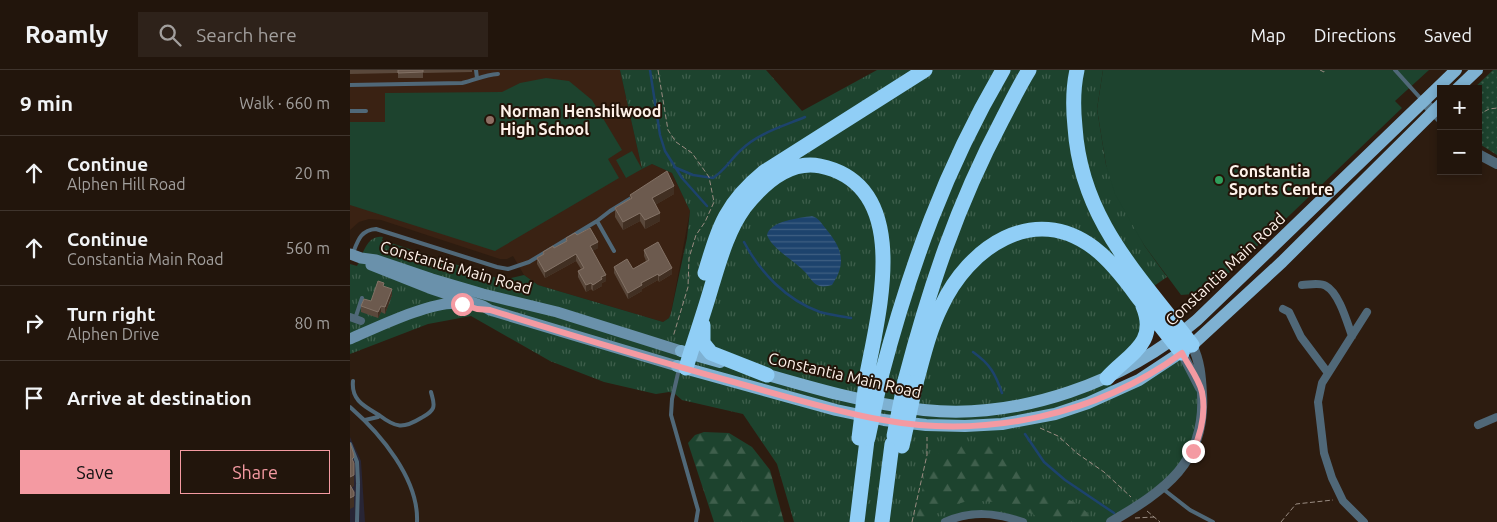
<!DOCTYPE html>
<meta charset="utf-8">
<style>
body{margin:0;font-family:Ubuntu,sans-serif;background:#2e221a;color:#f1f3f6}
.controls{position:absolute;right:15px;top:15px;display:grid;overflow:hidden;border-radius:0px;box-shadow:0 2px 8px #0003}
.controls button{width:45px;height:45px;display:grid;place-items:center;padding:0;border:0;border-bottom:1px solid #3f342d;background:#22150c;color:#f1f3f6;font:25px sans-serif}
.stop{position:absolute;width:15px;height:15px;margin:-11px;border:4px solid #f49aa2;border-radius:50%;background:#fff}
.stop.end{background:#f49aa2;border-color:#fff;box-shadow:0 1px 5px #0008}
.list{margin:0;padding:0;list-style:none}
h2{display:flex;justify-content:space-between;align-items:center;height:65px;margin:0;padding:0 20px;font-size:21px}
h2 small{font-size:16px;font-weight:400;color:#a29f9d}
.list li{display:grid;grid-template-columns:32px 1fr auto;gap:15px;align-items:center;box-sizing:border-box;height:75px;padding:0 20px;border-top:1px solid #3f342d}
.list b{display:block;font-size:19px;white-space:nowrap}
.list p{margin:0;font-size:16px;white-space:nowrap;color:#a29f9d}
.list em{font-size:16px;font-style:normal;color:#a29f9d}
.actions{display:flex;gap:10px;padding:15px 20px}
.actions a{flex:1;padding:11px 0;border:1px solid #f49aa2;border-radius:0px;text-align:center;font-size:18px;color:#f49aa2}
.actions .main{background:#f49aa2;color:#111}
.icon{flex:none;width:28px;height:28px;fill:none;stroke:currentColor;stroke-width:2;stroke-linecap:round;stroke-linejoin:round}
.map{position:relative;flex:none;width:1147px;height:452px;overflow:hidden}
header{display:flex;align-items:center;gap:30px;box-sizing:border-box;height:70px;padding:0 25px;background:#22150c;border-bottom:1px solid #3f342d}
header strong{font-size:24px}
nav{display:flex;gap:28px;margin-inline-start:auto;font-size:18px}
.search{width:350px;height:45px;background:#2e221a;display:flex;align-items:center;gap:12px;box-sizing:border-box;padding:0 18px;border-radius:0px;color:#a29f9d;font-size:19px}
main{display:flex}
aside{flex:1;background:#22150c}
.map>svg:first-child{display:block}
.built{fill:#3a2213}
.medical{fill:#282535}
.grass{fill:url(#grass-tufts)}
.forest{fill:url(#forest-firs)}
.park{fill:url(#park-dots)}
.garden{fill:#1d432e}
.water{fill:url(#water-rules)}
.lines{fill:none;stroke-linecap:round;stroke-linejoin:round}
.stream{stroke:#1d436d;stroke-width:2.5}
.path{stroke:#9a8c82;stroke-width:1;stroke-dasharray:5 2.5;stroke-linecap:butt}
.service{stroke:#506878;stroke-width:4}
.minor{stroke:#506878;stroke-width:8}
.tertiary{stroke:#506878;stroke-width:10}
.secondary{stroke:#6a91ab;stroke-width:11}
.primary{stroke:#7eb1d2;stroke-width:12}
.motorway{stroke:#90cef6;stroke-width:15}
.motorway-bridge{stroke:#90cef6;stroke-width:15}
.wall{fill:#5a483b}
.shaded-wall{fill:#412f22}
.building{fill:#6c5a4e;stroke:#837266}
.route{stroke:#f49aa2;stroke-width:6}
.education-dot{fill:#8d6e63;stroke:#231308;stroke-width:2}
.leisure-dot{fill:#2e9e5b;stroke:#231308;stroke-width:2}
.labels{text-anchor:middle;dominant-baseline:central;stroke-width:4;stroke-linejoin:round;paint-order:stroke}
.poi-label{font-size:16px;font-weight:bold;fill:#fef2ea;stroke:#231308;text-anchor:start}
.street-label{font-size:16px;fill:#fef2ea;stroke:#231308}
</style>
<header>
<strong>Roamly</strong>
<div class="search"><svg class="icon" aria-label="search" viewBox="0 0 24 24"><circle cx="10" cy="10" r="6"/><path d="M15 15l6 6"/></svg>Search here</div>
<nav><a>Map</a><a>Directions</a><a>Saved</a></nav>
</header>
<main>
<aside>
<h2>9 min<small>Walk · 660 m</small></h2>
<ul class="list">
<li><svg class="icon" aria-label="ahead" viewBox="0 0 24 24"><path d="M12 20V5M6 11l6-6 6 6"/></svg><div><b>Continue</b><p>Alphen Hill Road</p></div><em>20 m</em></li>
<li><svg class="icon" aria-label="ahead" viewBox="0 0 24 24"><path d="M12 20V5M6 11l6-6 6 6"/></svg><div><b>Continue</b><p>Constantia Main Road</p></div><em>560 m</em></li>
<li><svg class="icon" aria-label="right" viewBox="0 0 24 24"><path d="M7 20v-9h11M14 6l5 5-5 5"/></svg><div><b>Turn right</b><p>Alphen Drive</p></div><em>80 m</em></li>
<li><svg class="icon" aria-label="arrive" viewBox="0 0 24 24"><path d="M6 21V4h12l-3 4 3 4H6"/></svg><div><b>Arrive at destination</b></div></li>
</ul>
<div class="actions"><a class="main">Save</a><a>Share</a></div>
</aside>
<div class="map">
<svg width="1147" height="452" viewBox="0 0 1147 452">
<defs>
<pattern id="grass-tufts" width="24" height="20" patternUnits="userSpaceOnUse" patternTransform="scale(1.25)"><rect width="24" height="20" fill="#1d432e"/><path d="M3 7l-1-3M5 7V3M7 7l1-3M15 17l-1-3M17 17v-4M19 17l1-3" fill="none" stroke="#3f5f4c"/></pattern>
<pattern id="forest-firs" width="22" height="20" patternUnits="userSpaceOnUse" patternTransform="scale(1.25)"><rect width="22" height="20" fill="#1d432e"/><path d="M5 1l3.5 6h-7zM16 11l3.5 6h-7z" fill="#3f5f4c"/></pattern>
<pattern id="park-dots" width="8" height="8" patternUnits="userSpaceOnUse" patternTransform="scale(1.25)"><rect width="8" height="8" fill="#1d432e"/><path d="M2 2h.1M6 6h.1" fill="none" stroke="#3f5f4c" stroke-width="1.8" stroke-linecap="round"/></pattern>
<pattern id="water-rules" width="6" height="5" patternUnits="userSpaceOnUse" patternTransform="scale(1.25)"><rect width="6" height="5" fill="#1d436d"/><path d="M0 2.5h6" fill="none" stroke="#3f5f82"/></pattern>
</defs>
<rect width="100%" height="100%" fill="#2d1c10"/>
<path class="built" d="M0,0H270L292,99L302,94L322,103L340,141L321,243L319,248L313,252L188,215L174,205L163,186L157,189H150L31,150L19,149L9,152L0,160Z"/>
<path class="medical" d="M0,367L11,391L15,452H0Z"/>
<path class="grass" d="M270,0H416L452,41L527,0H753L747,39L756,95L794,175L817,207L788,227L797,259L757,308L766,321L832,283L853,332L835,394L761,452H673L649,445L595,452H444L427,394L393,344L332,330L325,324L319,322L306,324L254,312L200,291L121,246L78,254L0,284V194L7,196C13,184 17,164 33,167L32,170L147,208L157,209L174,205L188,215L313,252L319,248L321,243L337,168L340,141L322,103L302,94L292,99Z"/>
<path class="forest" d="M354,362L379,363L402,377L420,400L434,452H364L338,373L345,365Z
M613,372H639L659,378L677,406L697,420L726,433L740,445L739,452H703L666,438L643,432L620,430L602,436L570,452L566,449L578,393L594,379Z"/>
<path class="park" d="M1143,0H1147V85L1128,73V19H1123Z"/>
<path class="garden" d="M753,0H1079L1045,31L1052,38L858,223L831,225L794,175L765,124L756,95L747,39Z
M196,8L219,11L242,30L272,80L258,89L269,108L145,181L0,135V52H35V23L152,22L170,13Z
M282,81L292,99L276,108L266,90Z"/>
<path class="water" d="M462,146C469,148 471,153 476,159C492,178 497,193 482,215C478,216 474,217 470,216C464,215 460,208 456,203C445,191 422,179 417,165C420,151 449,148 462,146Z"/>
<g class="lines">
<path class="stream" d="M300,0L310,65L315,81L332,108L357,136
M324,97L343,105L363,108C375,100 381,89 391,80C408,63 434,56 455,47
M394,172C410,202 436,230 470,242C480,245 491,246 501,248
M623,282C640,294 645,303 652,323
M675,364L694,392L715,410L764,443"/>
<path class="path" d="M308,0L318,60L326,72L342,83L359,107L364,132L355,152L346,165L339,188L338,217L323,267
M970,0L974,2L976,0
M1128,45L1139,39L1147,38
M690,358L708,366L728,384L754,402L781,427
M797,441L810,452
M785,448L804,447
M562,452L577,385V367
M931,452L946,434L983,430"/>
<path class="service" d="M126,0L127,8
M1045,0L1072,30
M0,15L112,13C126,10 133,5 148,4
M0,41H16
M247,151L260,141L283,127
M3,183C8,170 11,160 26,159L147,197L158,199L179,192L247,151L264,181
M5,249L12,228
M329,299L322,329L321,345L348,440L346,452
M3,311C1,330 14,336 29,345
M0,337C30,363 69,409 67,452
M15,350L28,347L29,345C46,358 53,359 71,348C76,345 81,343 83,338C85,333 82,327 81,322
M0,374L7,392L8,413
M813,419L840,440L863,452
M7,452L8,414"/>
<path class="minor" d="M952,215C958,215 970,212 976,216C989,223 997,252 1002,266
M933,239L939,242L951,267L978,303
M0,247L11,251
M1128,355L1147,347
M595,452C622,440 646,443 673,452
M1014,452L993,431L982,408L974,383L968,332L972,313L1017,242"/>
<path class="tertiary" d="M1073,31L1091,49
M1128,84L1147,94
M832,283L850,318
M761,452C815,420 856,393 852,324C851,306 850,291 842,275"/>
<path class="secondary" d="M0,184L11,188L26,190L82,209L133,224L207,242L331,281
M21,195L79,218L133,236L140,240L327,296
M0,269C25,258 87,228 112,234"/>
<path class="primary" d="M1107,19L1127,0
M331,281L370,292
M327,296L486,340L534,350L576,355L615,356L652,354L705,344L738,333L789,310L842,275L932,192L1091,34
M408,302C463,318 518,334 574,340C670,350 775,312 847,250L1106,0"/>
<path class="motorway" d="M727,0C723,18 723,38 725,57C731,150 789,205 842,275
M355,203C369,157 375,134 414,102L575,0
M353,255V273L361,283L417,305
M336,298C344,271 354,243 362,215C370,189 378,160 394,138C412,115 439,90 470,96C563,115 529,241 517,304
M531,307C560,197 595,99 653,0
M757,308C777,285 809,274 793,236
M555,311C579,219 607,135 652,50C661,33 669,16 679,0
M566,313C573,288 579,261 591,237C618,178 683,132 744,178C761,191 774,208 787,226C802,245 817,264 832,283
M507,452L517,370
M532,452L542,374"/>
<path class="motorway-bridge" d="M544,366L555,311
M509,368L517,304
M518,368L531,307
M552,376L566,313"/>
</g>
<path class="wall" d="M0,0H122V2L73,3V8H48V3L0,4Z
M324,124L305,135L310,151L295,159L290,151L273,160L265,147V138L280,129V125Z
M227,165L248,178L242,181L256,211L252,213V216L243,221L241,219L236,222L228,207V201L231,199L226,191L195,208L187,194V188L193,185V182L204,178L216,172V168Z
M294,180L322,204L309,212L308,210L292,219V221L278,229L264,203V197L283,199L296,191L294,186Z
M34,216L42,225L35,244L31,242L28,248L11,242V236L21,231Z"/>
<path class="shaded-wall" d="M324,116V124L302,137V128Z
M290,143V151L273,160V152Z
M310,143V151L295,159V150Z
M248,172V178L240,183V176Z
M226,184V191L195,208V202Z
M322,198V204L309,212V206Z
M308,204V210L292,219V221L278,229V223L291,213Z
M256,205V211L252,213V216L243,221V215L251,207Z
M241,213V219L236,222V215Z
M42,219V225L35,244V237Z
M31,236V242L28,248V242Z
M4,405V416L0,419V407Z
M4,426V437L0,439V428Z"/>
<path class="building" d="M48,0H73V2L48,3Z
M317,101L324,116L302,128L310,143L295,150L290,143L273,152L265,138L282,128L280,125Z
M240,158L248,172L240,176L256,205L251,207L252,209L243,215L241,213L236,215L228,201L234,198L226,184L195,202L187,188L194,184L193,182L203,176L204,178L217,171L216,168L225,163L227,165Z
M308,172L322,198L309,206L308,204L291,213L292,215L278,223L264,197L277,189L283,199L299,190L294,180Z
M28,211L34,213L33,216L42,219L35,237L31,236L28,242L11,236L14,229L21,231Z
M0,373L3,382L4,387L2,389L4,393V405L0,407Z
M0,415L4,422V426L0,428Z"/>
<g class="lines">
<path class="route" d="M112,234L127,239L140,240C220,265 300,289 380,311C431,325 482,341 533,350C636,369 747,345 832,283C838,295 849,309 852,322C856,342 851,363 843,381"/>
</g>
<circle class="education-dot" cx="140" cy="50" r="5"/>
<circle class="leisure-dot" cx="869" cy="110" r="5"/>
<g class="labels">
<g class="poi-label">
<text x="150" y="41">Norman Henshilwood<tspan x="150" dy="18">High School</tspan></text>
<text x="879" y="101">Constantia<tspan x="879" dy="18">Sports Centre</tspan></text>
</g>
<g class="street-label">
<text transform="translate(106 197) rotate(16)">Constantia Main Road</text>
<text transform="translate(875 199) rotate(-43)">Constantia Main Road</text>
<text transform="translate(495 305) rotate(13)">Constantia Main Road</text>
</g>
</g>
</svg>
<div class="controls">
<button>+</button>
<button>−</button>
</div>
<div class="stop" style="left:112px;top:234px"></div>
<div class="stop end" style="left:843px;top:381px"></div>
</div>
</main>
